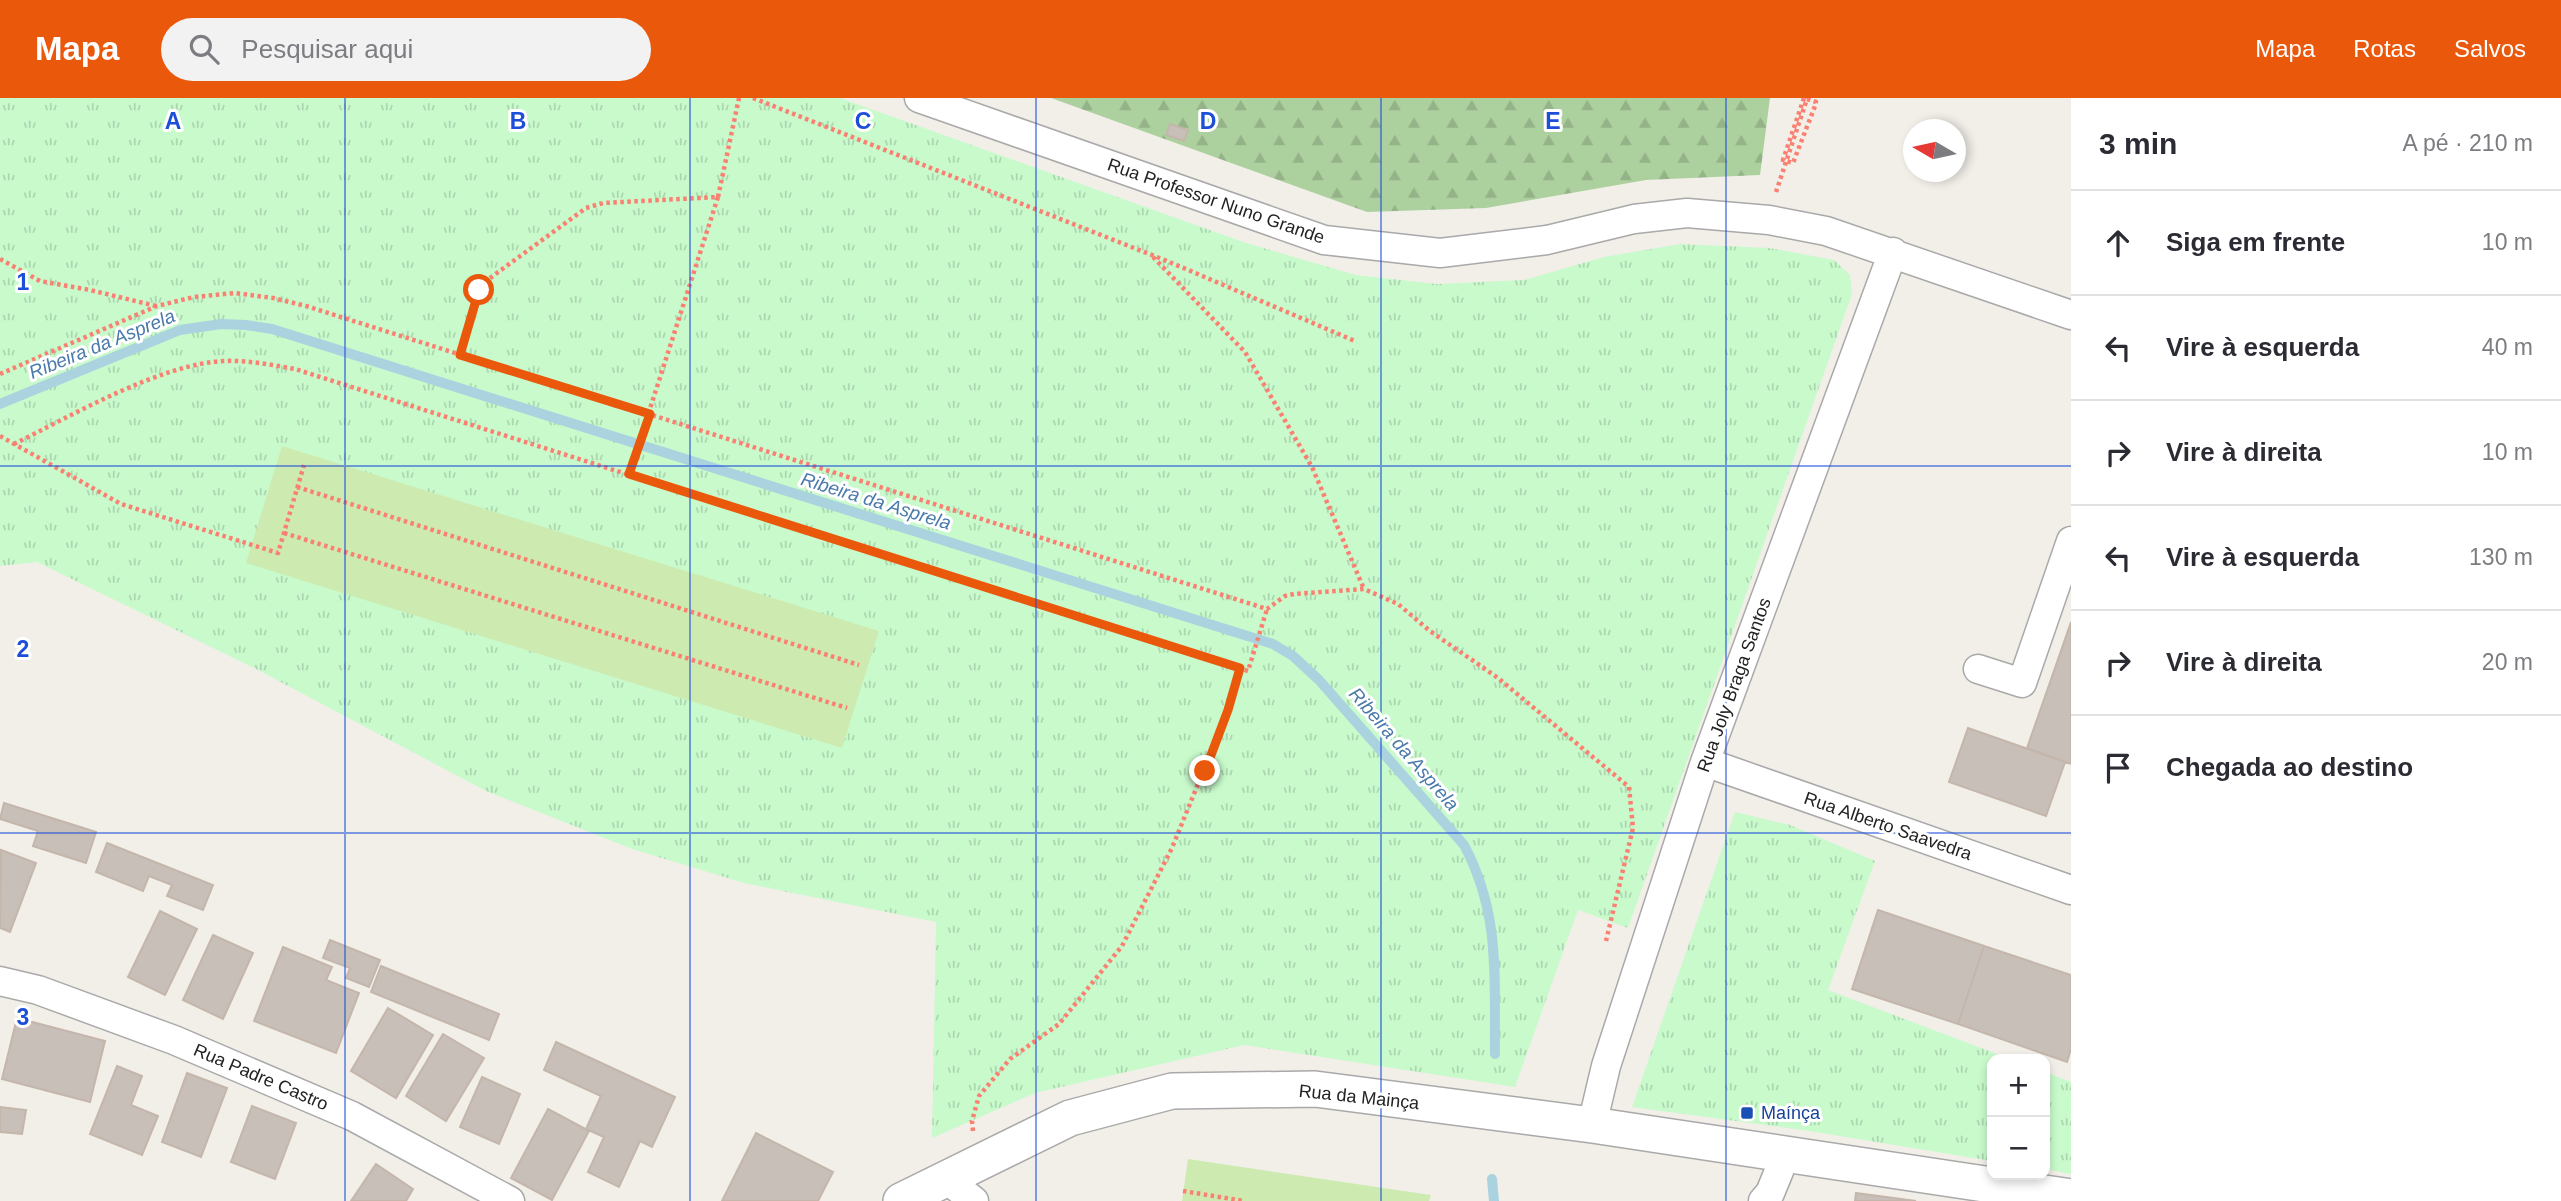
<!DOCTYPE html>
<html lang="pt">
<meta charset="utf-8">
<style>
body{margin:0;font-family:Helvetica,sans-serif;background:#f2f2f3;color:#2b2b33}
.controls{position:absolute;right:21px;bottom:21px;display:grid;overflow:hidden;border-radius:14px;box-shadow:0 4px 10px #0003}
.controls button{width:63px;height:63px;display:grid;place-items:center;padding:0;border:0;border-bottom:2px solid #e1e1e2;background:#fff;color:#2b2b33;font:35px sans-serif}
.compass{position:absolute;left:1903px;top:21px;width:63px;height:63px;border-radius:50%;background:#fff;box-shadow:0 4px 10px #0003;rotate:279deg}
.stop{position:absolute;width:21px;height:21px;margin:-16px;border:5px solid #ea580c;border-radius:50%;background:#fff}
.stop.end{background:#ea580c;border-color:#fff;box-shadow:0 2px 7px #0008}
.list{margin:0;padding:0;list-style:none}
h2{display:flex;justify-content:space-between;align-items:center;height:91px;margin:0;padding:0 28px;font-size:30px}
h2 small{font-size:23px;font-weight:400;color:#7c7c81}
.list li{display:grid;grid-template-columns:46px 1fr auto;gap:21px;align-items:center;box-sizing:border-box;height:105px;padding:0 28px;border-top:2px solid #e1e1e2}
.list b{display:block;font-size:26px;white-space:nowrap}
.list em{font-size:23px;font-style:normal;color:#7c7c81}
.icon{flex:none;width:38px;height:38px;fill:none;stroke:currentColor;stroke-width:2;stroke-linecap:round;stroke-linejoin:round}
.map{position:relative;flex:none;width:2071px;height:1103px;overflow:hidden}
header{display:flex;align-items:center;gap:42px;box-sizing:border-box;height:98px;padding:0 35px;background:#ea580c;color:#fff}
header strong{font-size:33px}
nav{display:flex;gap:38px;margin-inline-start:auto;font-size:24px}
.search{width:490px;height:63px;background:#f2f2f3;display:flex;align-items:center;gap:18px;box-sizing:border-box;padding:0 24px;border-radius:38px;color:#7c7c81;font-size:26px}
main{display:flex}
aside{flex:1;background:#fff}
.map>svg:first-child{display:block}
.forest{fill:url(#forest-firs)}
.park{fill:url(#park-tufts)}
.garden{fill:#cdebb0}
.lines{fill:none;stroke-linecap:round;stroke-linejoin:round}
.stream{stroke:#aad3df;stroke-width:10}
.building{fill:#c7bfb8;stroke:#c4b6ab;stroke-width:2}
.minor-casing{stroke:#a9a9a9;stroke-width:31}
.tertiary-casing{stroke:#a9a9a9;stroke-width:38}
.path{stroke:#fa8072;stroke-width:4.5;stroke-dasharray:3.5 3.5;stroke-linecap:butt}
.minor{stroke:#fff;stroke-width:28}
.tertiary{stroke:#fff;stroke-width:35}
.route{stroke:#ea580c;stroke-width:9}
.grid{fill:none;stroke:#1d4ed8;stroke-width:2;stroke-opacity:0.55}
.transit-dot{fill:#1a4fb4;stroke:#fff;stroke-width:2.5}
.labels{text-anchor:middle;dominant-baseline:central;stroke-width:6;stroke-linejoin:round;paint-order:stroke}
.street-label{font-size:18px;fill:#222;stroke:#fff}
.transit-label{font-size:18px;fill:#164399;stroke:#fff;text-anchor:start}
.water-label{font-size:19px;font-style:italic;fill:#4a7aab;stroke:#fff}
.grid-label{font-size:23px;text-anchor:middle;font-weight:bold;fill:#1d4ed8;stroke:#fff;stroke-width:6;stroke-linejoin:round;paint-order:stroke}
</style>
<header>
<strong>Mapa</strong>
<div class="search"><svg class="icon" aria-label="search" viewBox="0 0 24 24"><circle cx="10" cy="10" r="6"/><path d="M15 15l6 6"/></svg>Pesquisar aqui</div>
<nav><a>Mapa</a><a>Rotas</a><a>Salvos</a></nav>
</header>
<main>
<div class="map">
<svg width="2071" height="1103" viewBox="0 0 2071 1103">
<defs>
<pattern id="forest-firs" width="22" height="20" patternUnits="userSpaceOnUse" patternTransform="scale(1.75)"><rect width="22" height="20" fill="#add19e"/><path d="M5 1l3.5 6h-7zM16 11l3.5 6h-7z" fill="#95b388"/></pattern>
<pattern id="park-tufts" width="24" height="20" patternUnits="userSpaceOnUse" patternTransform="scale(1.75)"><rect width="24" height="20" fill="#c8facc"/><path d="M3 7l-1-3M5 7V3M7 7l1-3M15 17l-1-3M17 17v-4M19 17l1-3" fill="none" stroke="#acd6af"/></pattern>
</defs>
<rect width="100%" height="100%" fill="#f2efe9"/>
<path class="forest" d="M1051,0H1770L1760,77L1646,82L1486,110L1367,114Z"/>
<path class="park" d="M0,0H840L1246,145L1356,177L1437,186L1524,182L1604,159L1680,146L1770,150L1834,162L1850,177L1852,196L1628,830L1578,812L1515,989L1244,947L1035,995L932,1040L936,824L744,785L632,751L486,693L258,572L37,464L0,468Z
M1735,714L1790,727L1875,763L1828,892L2010,961H1992V1063L1803,1032L1632,1009Z
M2045,974L2071,984V1076L2045,1071Z"/>
<path class="garden" d="M282,348L879,533L842,650L246,465Z
M1188,1061L1431,1097L1429,1103H1182Z"/>
<g class="lines">
<path class="stream" d="M0,306L180,232L221,226L246,227L272,231L1273,546L1293,558L1319,582L1464,747C1501,816 1494,880 1495,956
M1492,1081L1494,1103"/>
</g>
<path class="building" d="M1170,26L1188,32L1184,43L1166,37Z
M2071,524V666L2027,650Z
M1968,630L2065,664L2046,718L1949,684Z
M4,705L96,734L86,765L33,748L38,733L0,721Z
M107,745L213,787L203,812L167,798L172,787L149,778L143,793L96,774Z
M1,752L36,765L10,834L0,830Z
M1878,812L1984,848L1958,926L1852,891Z
M160,813L197,831L165,897L128,879Z
M213,837L253,855L223,921L183,902Z
M330,842L380,862L369,889L346,880L350,870L323,860Z
M1984,848L2071,877V951L2067,964L1958,926Z
M283,849L332,869L326,882L359,895L336,955L254,923Z
M381,868L499,916L489,942L371,894Z
M388,910L433,937L396,1000L351,973Z
M17,920L105,943L90,1004L2,981Z
M443,936L484,960L446,1023L406,998Z
M556,944L675,999L652,1049L640,1043L619,1089L588,1074L604,1039L586,1031L601,998L544,972Z
M117,968L142,978L131,1007L158,1018L142,1057L90,1036Z
M187,975L227,990L201,1059L162,1044Z
M482,979L520,996L499,1046L460,1029Z
M252,1008L296,1025L275,1081L231,1064Z
M0,1009L26,1012L22,1036L0,1034Z
M548,1011L589,1033L552,1102L511,1080Z
M756,1035L833,1074L818,1103H722Z
M376,1066L413,1091L406,1103H351Z
M1856,1095L1916,1103H1855Z"/>
<g class="lines">
<defs>
<path id="minor" d="M919,0L1324,142L1440,155L1547,142L1634,121L1687,115L1769,122L1826,133L2071,217
M1978,571L2022,585L2071,443
M1705,664L2071,792
M0,883L38,892L174,942L352,1018L510,1103
M1592,1027L1606,968L1705,664L1893,154
M945,1080L974,1103
M1763,1103L1770,1095L1786,1056"/>
<path id="tertiary" d="M901,1103L1070,1020L1172,993L1315,991L1592,1027L2071,1099"/>
</defs>
<use href="#minor" class="minor-casing"/>
<use href="#tertiary" class="tertiary-casing"/>
<path class="path" d="M753,0L1167,163L1355,243
M1776,94L1807,1L1816,4L1815,8L1793,65L1783,62L1804,0
M718,99L739,0
M1153,159L1245,254L1312,369L1364,491
M0,161L40,183L90,192L156,208
M460,257L479,192L486,183L586,110L603,105L718,99L629,376
M0,276L157,208L194,199L235,195L273,200L306,208L1267,511L1285,498L1294,496L1364,491L1398,506L1430,533L1498,580L1629,689L1633,730L1606,843
M0,338L121,406L278,455L304,367
M14,346C71,318 162,265 225,263C248,262 272,267 295,271L1248,573L1267,511
M297,389L859,567
M284,435L847,610
M973,1033L972,1023L979,998L1010,961L1059,926L1122,848L1172,750L1228,612L1240,570
M1183,1093L1244,1103"/>
<use href="#minor" class="minor"/>
<use href="#tertiary" class="tertiary"/>
</g>
<g class="lines">
<path class="route" d="M479,192L460,257L650,316L629,376L1240,570L1228,612L1205,673"/>
</g>
<path class="grid" d="M345,0V1103M690,0V1103M1036,0V1103M1381,0V1103M1726,0V1103M0,368H2071M0,735H2071"/>
<rect class="transit-dot" x="1740" y="1008" width="14" height="14" rx="3.5"/>
<g class="labels">
<g class="street-label">
<text transform="translate(1216 103) rotate(19)">Rua Professor Nuno Grande</text>
<text transform="translate(1734 587) rotate(-70)">Rua Joly Braga Santos</text>
<text transform="translate(1888 728) rotate(19)">Rua Alberto Saavedra</text>
<text transform="translate(261 979) rotate(23)">Rua Padre Castro</text>
<text transform="translate(1359 999) rotate(6)">Rua da Mainça</text>
</g>
<g class="transit-label">
<text x="1761" y="1015">Maínça</text>
</g>
<g class="water-label">
<text transform="translate(102 246) rotate(-22)">Ribeira da Asprela</text>
<text transform="translate(876 403) rotate(17)">Ribeira da Asprela</text>
<text transform="translate(1404 651) rotate(49)">Ribeira da Asprela</text>
</g>
</g>
<g class="grid-label">
<text x="173" y="31">A</text>
<text x="518" y="31">B</text>
<text x="863" y="31">C</text>
<text x="1208" y="31">D</text>
<text x="1553" y="31">E</text>
<text x="23" y="192">1</text>
<text x="23" y="559">2</text>
<text x="23" y="927">3</text>
</g>
</svg>
<div class="controls">
<button>+</button>
<button>−</button>
</div>
<svg class="compass" viewBox="-18 -18 36 36"><path d="M0-13l5 13h-10z" fill="#e53935"/><path d="M0 13l5-13h-10z" fill="#7c7c81"/></svg>
<div class="stop" style="left:479px;top:192px"></div>
<div class="stop end" style="left:1205px;top:673px"></div>
</div>
<aside>
<h2>3 min<small>A pé · 210 m</small></h2>
<ul class="list">
<li><svg class="icon" aria-label="ahead" viewBox="0 0 24 24"><path d="M12 20V5M6 11l6-6 6 6"/></svg><div><b>Siga em frente</b></div><em>10 m</em></li>
<li><svg class="icon" aria-label="left" viewBox="0 0 24 24"><path d="M17 20v-9H6M10 6l-5 5 5 5"/></svg><div><b>Vire à esquerda</b></div><em>40 m</em></li>
<li><svg class="icon" aria-label="right" viewBox="0 0 24 24"><path d="M7 20v-9h11M14 6l5 5-5 5"/></svg><div><b>Vire à direita</b></div><em>10 m</em></li>
<li><svg class="icon" aria-label="left" viewBox="0 0 24 24"><path d="M17 20v-9H6M10 6l-5 5 5 5"/></svg><div><b>Vire à esquerda</b></div><em>130 m</em></li>
<li><svg class="icon" aria-label="right" viewBox="0 0 24 24"><path d="M7 20v-9h11M14 6l5 5-5 5"/></svg><div><b>Vire à direita</b></div><em>20 m</em></li>
<li><svg class="icon" aria-label="arrive" viewBox="0 0 24 24"><path d="M6 21V4h12l-3 4 3 4H6"/></svg><div><b>Chegada ao destino</b></div></li>
</ul>
</aside>
</main>
